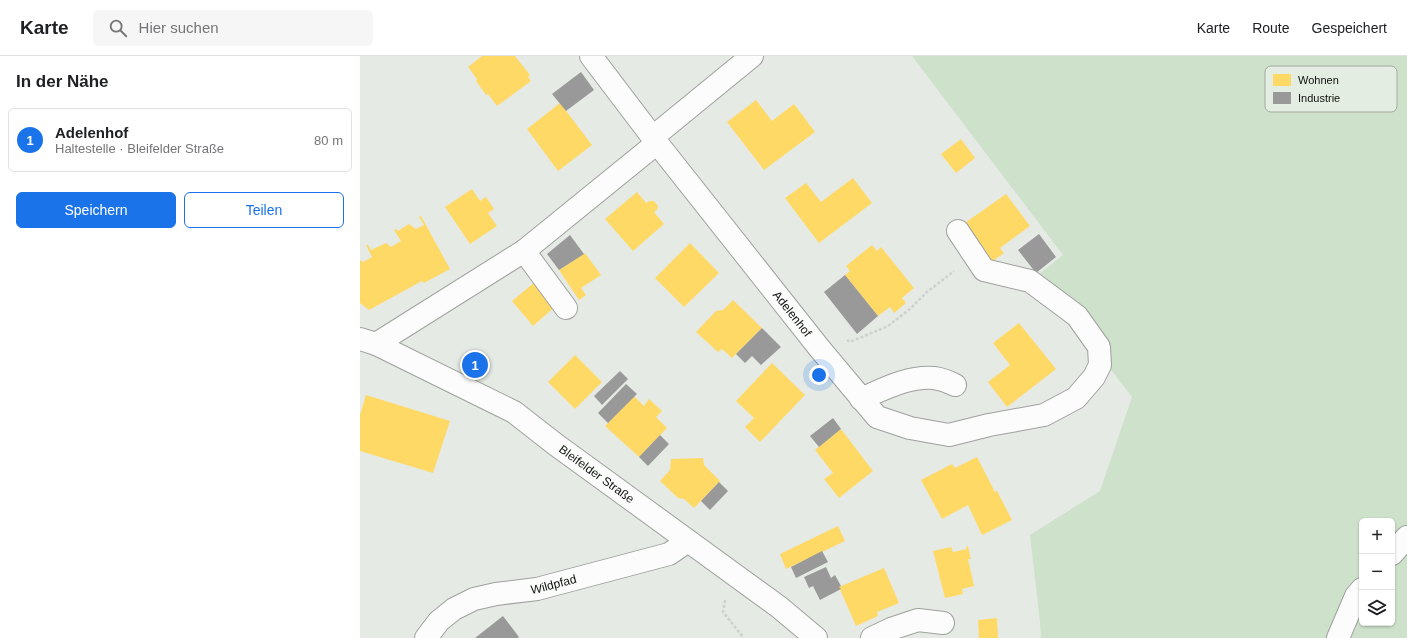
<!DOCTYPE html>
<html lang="de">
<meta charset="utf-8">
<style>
body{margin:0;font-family:Arial,sans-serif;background:#f6f6f6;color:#202124}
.controls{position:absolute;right:12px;bottom:12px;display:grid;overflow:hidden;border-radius:6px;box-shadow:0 1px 3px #0004}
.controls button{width:36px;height:36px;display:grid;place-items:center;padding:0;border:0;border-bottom:1px solid #e0e0e0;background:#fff;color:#202124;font:20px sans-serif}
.you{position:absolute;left:459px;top:319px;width:14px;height:14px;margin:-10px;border:3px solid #fff;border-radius:50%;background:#1a73e8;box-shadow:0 0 0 6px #1a73e833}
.badge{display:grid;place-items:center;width:26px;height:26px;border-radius:50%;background:#1a73e8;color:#fff;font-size:13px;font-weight:700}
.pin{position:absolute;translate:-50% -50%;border:2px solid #fff;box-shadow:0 1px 4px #0006}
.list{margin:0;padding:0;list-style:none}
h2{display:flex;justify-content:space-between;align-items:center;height:52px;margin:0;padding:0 16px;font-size:17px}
h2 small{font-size:13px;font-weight:400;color:#757577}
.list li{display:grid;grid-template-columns:26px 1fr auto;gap:12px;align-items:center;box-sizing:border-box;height:64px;margin:0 8px 8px;padding:0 8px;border:1px solid #e0e0e0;border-radius:6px}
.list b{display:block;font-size:15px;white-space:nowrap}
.list p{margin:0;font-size:13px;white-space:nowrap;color:#757577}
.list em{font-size:13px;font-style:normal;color:#757577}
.actions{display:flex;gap:8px;padding:12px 16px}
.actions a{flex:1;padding:9px 0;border:1px solid #1a73e8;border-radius:6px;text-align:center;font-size:14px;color:#1a73e8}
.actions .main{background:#1a73e8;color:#fff}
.icon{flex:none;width:22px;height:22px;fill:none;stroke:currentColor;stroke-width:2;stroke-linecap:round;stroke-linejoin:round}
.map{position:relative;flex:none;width:1047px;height:582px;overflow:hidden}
header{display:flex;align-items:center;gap:24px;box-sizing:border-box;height:56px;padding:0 20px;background:#fff;border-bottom:1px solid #e0e0e0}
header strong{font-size:19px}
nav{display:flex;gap:22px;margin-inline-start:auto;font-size:14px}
.search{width:280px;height:36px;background:#f6f6f6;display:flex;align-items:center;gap:10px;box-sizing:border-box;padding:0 14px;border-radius:6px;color:#757577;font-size:15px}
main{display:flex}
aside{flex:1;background:#fff}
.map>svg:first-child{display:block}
.green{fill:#cee1cb;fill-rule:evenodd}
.homes{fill:#ffd966}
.industry{fill:#999}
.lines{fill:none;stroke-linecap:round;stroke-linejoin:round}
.minor-casing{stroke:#9ea19e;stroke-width:24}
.path{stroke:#cfd0cf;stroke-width:2.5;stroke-dasharray:3 2;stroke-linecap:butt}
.minor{stroke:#fbfcfb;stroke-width:22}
.labels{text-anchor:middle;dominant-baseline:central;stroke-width:4;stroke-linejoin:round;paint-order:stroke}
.street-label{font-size:12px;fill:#0d100c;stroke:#e4ede2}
.key{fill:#e4ede2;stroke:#a4aba2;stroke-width:1}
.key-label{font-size:11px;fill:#0d100c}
</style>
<header>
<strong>Karte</strong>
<div class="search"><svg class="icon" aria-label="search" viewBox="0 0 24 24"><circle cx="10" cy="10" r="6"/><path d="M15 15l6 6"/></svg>Hier suchen</div>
<nav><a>Karte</a><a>Route</a><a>Gespeichert</a></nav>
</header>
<main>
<aside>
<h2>In der Nähe<small></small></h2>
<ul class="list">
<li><span class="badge">1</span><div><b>Adelenhof</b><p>Haltestelle · Bleifelder Straße</p></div><em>80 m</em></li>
</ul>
<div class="actions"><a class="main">Speichern</a><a>Teilen</a></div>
</aside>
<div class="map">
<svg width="1047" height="582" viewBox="0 0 1047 582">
<rect width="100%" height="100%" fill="#e5eae5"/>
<path class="green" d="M552,0H1047V582H681L680,566L670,479L740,435L772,341L678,219L703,199ZM1002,465H1032V567H1002Z"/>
<path class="homes" d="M122,0H155L170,19L168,21L171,25L137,50L128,38L126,39L116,25L117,23L108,11Z
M396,44L412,65L434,48L455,76L404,114L367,66Z
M200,47L232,89L198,115L167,73Z
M601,83L615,102L596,117L581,98Z
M493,122L512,147L459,187L425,142L446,127L461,146Z
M112,133L120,145L126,141L134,153L128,157L137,170L110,188L85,151Z
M277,136L286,147L289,145H294L298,150L297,154L294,156L304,168L273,195L245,163Z
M646,138L670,170L640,192L644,197L629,208L602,169Z
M61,160L90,213L64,227L62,225L9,254L0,247V204L3,206L12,201L6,189H8L11,194L26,187L31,191L41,185L34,174L36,173L38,175L49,168L56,173L64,169L59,161Z
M330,187L359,217L324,251L295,222Z
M512,189L517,195L521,191L554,232L542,242L546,247L534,257L530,251L518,260L485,219L490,215L486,210Z
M225,197L241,219L221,232L226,239L219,244L199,214Z
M176,225L197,249L173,270L152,245Z
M373,244L402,272L372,302L362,293L358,296L336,276L356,255L363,254Z
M659,267L696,313L647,351L628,326L650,309L633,287Z
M215,299L242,326L215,353L188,326Z
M412,307L445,339L400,386L385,371L394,362L376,345Z
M6,339L90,365L73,417L0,395V359Z
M274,340L284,350L289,343L302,355L296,361L307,372L279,401L245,370Z
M481,373L513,415L479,442L464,423L473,417L455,394Z
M617,401L635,436L637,435L652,464L622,479L608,449L582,463L561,424L592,408L595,412Z
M343,402L344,409L360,425L334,452L324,443L318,442L300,425L310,414L311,403Z
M478,470L485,485L426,513L420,498Z
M608,490L611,503H608L614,530L602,533L603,538L585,542L573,495L591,491L593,496L607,493L606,491Z
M524,512L539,547L517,556L518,560L496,570L479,531Z
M637,562L638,582H619L618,564Z"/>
<path class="industry" d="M221,16L234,34L206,55L192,38Z
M679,178L696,201L676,217L658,194Z
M210,179L224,198L199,214L187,198Z
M485,219L518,260L497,278L464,236Z
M402,272L421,291L401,309L392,300L385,307L376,298Z
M260,315L268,323L242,349L234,340Z
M266,328L277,338L248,367L238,357Z
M473,362L481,373L459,391L450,380Z
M300,379L309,388L288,410L279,401Z
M359,426L368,435L350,454L341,445Z
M462,495L468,506L436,522L431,511Z
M466,511L471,522L475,519L481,530L479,531L481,533L460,544L453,530L449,532L444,521Z
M143,560L159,581L157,582H115Z"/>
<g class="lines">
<defs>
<g id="minor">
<path id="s1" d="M231,0L297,87L460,293L517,361L550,372L589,379L629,369L684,359L716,342L734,321L740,309L739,291L717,260L670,225L624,214L598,175"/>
<path d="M293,81L392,0"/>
<path d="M164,195L206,252"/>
<path id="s2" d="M0,283L16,288L154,356L195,388L419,551L456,582"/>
<path d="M16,288L164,195L297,87"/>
<path d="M501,343C524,333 548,320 574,322C581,323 589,326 595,329"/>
<path d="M1032,498L1047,481"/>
<path id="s3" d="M66,582L79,565L94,553L114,543L136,538L177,533L309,498L328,485"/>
<path d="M512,582L531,573L558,564L583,567"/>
<path d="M978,582L996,540L1002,533"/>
</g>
</defs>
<use href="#minor" class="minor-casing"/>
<path class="path" d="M487,284L490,286L528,270L550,253L567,236L594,215
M365,544L363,556L384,582"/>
<use href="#minor" class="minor"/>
</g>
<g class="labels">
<g class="street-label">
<text stroke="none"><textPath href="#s1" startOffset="327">Adelenhof</textPath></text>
<text stroke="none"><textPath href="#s2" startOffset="274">Bleifelder Straße</textPath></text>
<text stroke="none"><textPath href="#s3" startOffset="144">Wildpfad</textPath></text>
</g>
</g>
<rect x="905" y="10" width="132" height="46" rx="6" class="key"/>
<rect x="913" y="18" width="18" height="12" fill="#ffd966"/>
<rect x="913" y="36" width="18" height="12" fill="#999"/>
<g class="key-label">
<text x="938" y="28">Wohnen</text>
<text x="938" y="46">Industrie</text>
</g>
</svg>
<div class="controls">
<button>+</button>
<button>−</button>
<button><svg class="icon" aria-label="layers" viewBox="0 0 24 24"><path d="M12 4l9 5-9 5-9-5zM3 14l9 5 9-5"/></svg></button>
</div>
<div class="you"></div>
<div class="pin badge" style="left:115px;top:309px">1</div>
</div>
</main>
